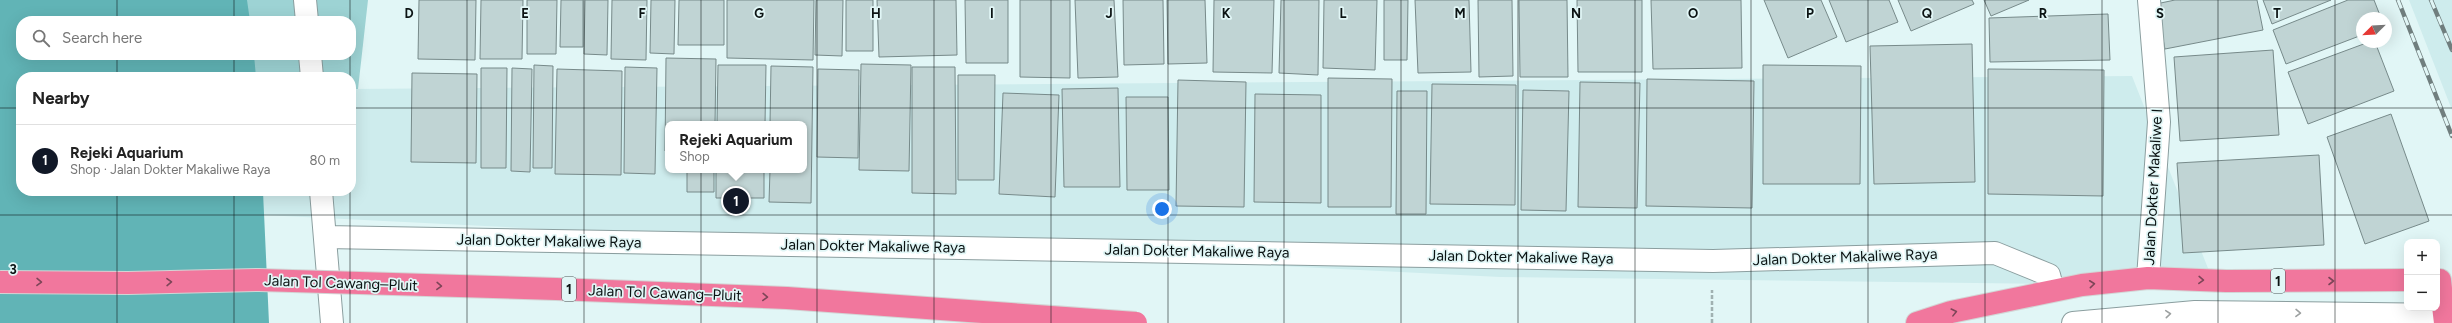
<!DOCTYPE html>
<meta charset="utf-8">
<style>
body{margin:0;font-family:Figtree,sans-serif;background:#f6f6f6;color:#222}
.controls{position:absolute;right:12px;bottom:12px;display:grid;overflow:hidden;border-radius:8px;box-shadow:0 4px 16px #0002}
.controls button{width:36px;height:36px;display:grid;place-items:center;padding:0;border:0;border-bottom:1px solid #e0e0e0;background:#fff;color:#222;font:20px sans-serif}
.compass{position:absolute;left:2356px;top:12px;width:36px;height:36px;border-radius:50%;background:#fff;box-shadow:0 4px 16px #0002;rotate:246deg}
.you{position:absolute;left:1162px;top:209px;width:14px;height:14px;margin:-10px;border:3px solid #fff;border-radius:50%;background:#1a73e8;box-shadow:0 0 0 6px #1a73e833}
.badge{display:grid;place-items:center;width:26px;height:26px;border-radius:50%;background:#111827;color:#fff;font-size:13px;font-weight:700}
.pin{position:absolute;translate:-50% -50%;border:2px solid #fff;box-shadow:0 1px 4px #0006}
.popup{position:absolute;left:665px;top:121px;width:142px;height:52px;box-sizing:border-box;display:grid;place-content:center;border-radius:8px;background:#fff;filter:drop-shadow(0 1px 3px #0005);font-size:13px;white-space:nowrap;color:#767676}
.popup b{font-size:15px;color:#222}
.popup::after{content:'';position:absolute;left:50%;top:100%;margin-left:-8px;border:8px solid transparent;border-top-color:#fff}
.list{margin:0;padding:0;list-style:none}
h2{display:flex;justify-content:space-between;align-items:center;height:52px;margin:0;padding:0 16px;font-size:17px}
h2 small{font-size:13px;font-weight:400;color:#767676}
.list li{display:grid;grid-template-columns:26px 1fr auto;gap:12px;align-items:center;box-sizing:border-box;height:72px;padding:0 16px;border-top:1px solid #e0e0e0}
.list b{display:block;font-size:15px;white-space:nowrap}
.list p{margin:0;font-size:13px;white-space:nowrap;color:#767676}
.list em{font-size:13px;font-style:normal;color:#767676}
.icon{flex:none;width:22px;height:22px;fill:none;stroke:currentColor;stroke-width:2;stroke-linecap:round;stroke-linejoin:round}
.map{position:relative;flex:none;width:2452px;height:323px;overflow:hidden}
.search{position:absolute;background:#fff;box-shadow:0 4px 16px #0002;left:16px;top:16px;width:340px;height:44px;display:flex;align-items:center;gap:10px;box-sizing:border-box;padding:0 14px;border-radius:16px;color:#767676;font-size:15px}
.panel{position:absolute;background:#fff;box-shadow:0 4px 16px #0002;left:16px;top:72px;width:340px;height:124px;border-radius:16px}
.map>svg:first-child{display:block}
.built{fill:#ceeced;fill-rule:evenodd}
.green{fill:#9dd3d4}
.water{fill:#61b4b6}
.building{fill:#c0d4d4;stroke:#778a8a}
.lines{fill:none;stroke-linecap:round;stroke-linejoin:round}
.minor-casing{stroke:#8b9e9f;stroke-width:24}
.highway-casing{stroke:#d3d5d5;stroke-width:24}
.path{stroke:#a0b1b1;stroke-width:2.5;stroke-dasharray:4 2;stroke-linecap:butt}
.minor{stroke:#fff;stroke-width:22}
.highway{stroke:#f1779d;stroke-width:22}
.rail-casing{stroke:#707e7e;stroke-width:4.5}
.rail{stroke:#e1f6f6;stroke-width:3;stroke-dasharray:9;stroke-linecap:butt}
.highway-bridge-casing{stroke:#d3d5d5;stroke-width:24;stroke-linecap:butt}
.highway-bridge{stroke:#f1779d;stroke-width:22}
.oneway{stroke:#7e4558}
.oneway2{stroke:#9da1a1}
.grid{fill:none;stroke:#0b1313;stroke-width:1;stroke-opacity:0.55}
.labels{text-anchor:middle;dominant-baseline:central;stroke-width:3.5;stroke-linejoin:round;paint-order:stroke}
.shield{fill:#e1f6f6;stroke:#4b5757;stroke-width:1}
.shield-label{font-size:14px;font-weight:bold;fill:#0b1313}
.street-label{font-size:15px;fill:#0b1313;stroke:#e1f6f6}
.grid-label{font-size:13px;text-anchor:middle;font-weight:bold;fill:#0b1313;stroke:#e1f6f6;stroke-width:3.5;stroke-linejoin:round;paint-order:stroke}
</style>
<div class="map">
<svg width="2452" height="323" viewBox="0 0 2452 323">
<rect width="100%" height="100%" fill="#e1f6f6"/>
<path class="built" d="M2409,0H2452V110Z
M2132,76L2215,286L1500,277L264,215L263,191H351V89ZM668,124H804V170H668Z"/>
<path class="green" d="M243,0H368L358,89H351V77H256L252,55H351V21H246Z"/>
<path class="water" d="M0,0H247L250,21H21V55H254L256,77H21V191H263L269,323H0Z"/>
<path class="building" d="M419,0H476L475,60L418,59Z
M481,0H523L522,59H480Z
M527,0H557L556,54H527Z
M561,0H583V47H560Z
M585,0H608L607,55L584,54Z
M612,0H647L646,60L611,59Z
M651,0H675L674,54L650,53Z
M679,0H724V45H678Z
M727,0H814L813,60L727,58Z
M816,0H843L842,56L815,55Z
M846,0H873V51H846Z
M877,0H956L957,55L879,57Z
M965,0H1008V63H966Z
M1020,0H1070V78L1020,77Z
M1075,0H1114L1118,77L1078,78Z
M1123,0H1163L1164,64L1124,65Z
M1167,0H1205L1207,63L1168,64Z
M1214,0H1274L1272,73L1213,72Z
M1281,0H1319L1318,75L1279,73Z
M1324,0H1377L1375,70L1323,68Z
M1384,0H1408L1407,60H1384Z
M1415,0H1469L1471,72L1418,73Z
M1478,0H1512L1513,76L1479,77Z
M1519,0H1567L1568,77H1520Z
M1577,0H1642V72H1578Z
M1651,0H1741L1742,68L1653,69Z
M1764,0H1821L1837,37L1788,58Z
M1829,0H1889L1898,22L1846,42Z
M1898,0H1972L1974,4L1911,31Z
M1984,0H2029L1991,16Z
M2175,0H2257L2263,30L2165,49L2156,4Z
M2263,0H2331L2272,24Z
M2348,0H2374L2381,18H2362V35L2286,64L2273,30Z
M2108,14L2110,60L1990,62L1989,18Z
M2369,42H2375L2394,91L2308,124L2288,72Z
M1972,44L1975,182L1874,184L1870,46Z
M2273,50L2279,135L2180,141L2174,57Z
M666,58L716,59L715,124H668V151H665Z
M861,64L911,65L909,171L859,170Z
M534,65L553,66L552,168H533Z
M718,65H766L765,124H717Z
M1763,65L1861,66L1860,184H1763Z
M771,66L813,67L811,203L769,202L770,170H804V124H770Z
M625,67L657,68L655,174L624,173Z
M912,67H955L956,194L912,193Z
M481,68H507L506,168H481Z
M512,68L532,69L530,172L511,171Z
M557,69L622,71L621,175L555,174Z
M818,69L859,70L858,158L817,157Z
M1988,69L2104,70L2103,196L1988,194Z
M412,73L477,74L476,163L411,162Z
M958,75H995L994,180H958Z
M1328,78L1392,79L1391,207H1328Z
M1647,79L1754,81L1752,208L1646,206Z
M1178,80L1246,82L1244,207L1176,206Z
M1580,82L1640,83L1637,208L1578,207Z
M1432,84L1516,85L1515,205L1430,204Z
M1118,88L1120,187H1064L1062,89Z
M1523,90L1569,91L1566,211L1521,210Z
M1397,91H1427L1426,214H1396Z
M1003,93L1059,95L1055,197L999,194Z
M1255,94L1321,95V203L1254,202Z
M1126,97H1168L1169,190H1127Z
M2391,114L2429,221L2365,244L2327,137Z
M2319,155L2324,245L2183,253L2177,163Z
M687,170H714V192H687Z
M716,170H764V198H716Z"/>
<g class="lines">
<defs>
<path id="minor" d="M305,0L307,21
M310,55L312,77
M321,191L332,323
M325,237L1713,261L1995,253L2049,275L2053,290
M2148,278L2159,122L2149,0
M2073,323L2195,312L2452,315"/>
<path id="highway" d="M2440,280L2445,323
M1917,323L1951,312L2082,285L2148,278L2226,281L2407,280"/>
</defs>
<use href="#minor" class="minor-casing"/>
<use href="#highway" class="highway-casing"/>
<path class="path" d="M1712,323V290"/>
<use href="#minor" class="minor"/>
<use href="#highway" class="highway"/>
<defs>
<path id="rail" d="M2398,0L2452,136
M2431,0L2452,50"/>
</defs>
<use href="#rail" class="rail-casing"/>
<use href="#rail" class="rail"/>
<defs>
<path id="highway-bridge" d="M0,282L128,283L259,280L556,289L787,298L1136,323"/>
</defs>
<use href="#highway-bridge" class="highway-bridge-casing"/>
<use href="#highway-bridge" class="highway-bridge"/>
</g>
<defs><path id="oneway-chevron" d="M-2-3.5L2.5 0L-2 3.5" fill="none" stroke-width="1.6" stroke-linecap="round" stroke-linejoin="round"/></defs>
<g class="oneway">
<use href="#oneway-chevron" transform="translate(2201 280) rotate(2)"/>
<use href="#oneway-chevron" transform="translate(2331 281)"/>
<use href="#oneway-chevron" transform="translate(39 282) rotate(1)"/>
<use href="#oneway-chevron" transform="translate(169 282) rotate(-1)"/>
<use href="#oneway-chevron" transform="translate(2092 284) rotate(-6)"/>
<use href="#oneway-chevron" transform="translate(439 286) rotate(2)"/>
<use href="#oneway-chevron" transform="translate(765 297) rotate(2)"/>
<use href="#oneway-chevron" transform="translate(1954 312) rotate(-14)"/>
</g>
<g class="oneway2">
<use href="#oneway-chevron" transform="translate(2298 313) rotate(1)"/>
<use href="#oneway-chevron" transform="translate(2168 314) rotate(-5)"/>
</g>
<path class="grid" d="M117,0V21M234,0V21M350,0V21M467,0V323M584,0V323M701,0V323M817,0V323M934,0V323M1051,0V323M1168,0V323M1284,0V323M1401,0V323M1518,0V323M1635,0V323M1751,0V323M1868,0V323M1985,0V323M2102,0V323M2218,0V323M2335,0V323M117,55V77M234,55V77M350,55V77M0,108H21M351,108H2452M117,191V323M234,191V323M350,191V323M0,215H2452"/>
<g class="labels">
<g class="shield">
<rect x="2271" y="269" width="14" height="24" rx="3"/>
<rect x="562" y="277" width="14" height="24" rx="3"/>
</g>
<g class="shield-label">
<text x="2278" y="281">1</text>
<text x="569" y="289">1</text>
</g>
<g class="street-label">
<text transform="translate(2153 187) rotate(-87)">Jalan Dokter Makaliwe I</text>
<text transform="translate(549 241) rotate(1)">Jalan Dokter Makaliwe Raya</text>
<text transform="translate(873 246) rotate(1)">Jalan Dokter Makaliwe Raya</text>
<text transform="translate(1197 251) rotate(1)">Jalan Dokter Makaliwe Raya</text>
<text transform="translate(1521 257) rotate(1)">Jalan Dokter Makaliwe Raya</text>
<text transform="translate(1845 257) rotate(-2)">Jalan Dokter Makaliwe Raya</text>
<text transform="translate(341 283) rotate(2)">Jalan Tol Cawang–Pluit</text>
<text transform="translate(665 293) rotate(2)">Jalan Tol Cawang–Pluit</text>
</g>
</g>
<g class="grid-label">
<text x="409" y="18">D</text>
<text x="525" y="18">E</text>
<text x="642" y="18">F</text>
<text x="759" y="18">G</text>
<text x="876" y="18">H</text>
<text x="992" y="18">I</text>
<text x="1109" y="18">J</text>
<text x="1226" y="18">K</text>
<text x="1343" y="18">L</text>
<text x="1460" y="18">M</text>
<text x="1576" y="18">N</text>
<text x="1693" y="18">O</text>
<text x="1810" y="18">P</text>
<text x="1927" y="18">Q</text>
<text x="2043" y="18">R</text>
<text x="2160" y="18">S</text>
<text x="2277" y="18">T</text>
<text x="13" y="274">3</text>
</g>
</svg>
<div class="controls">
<button>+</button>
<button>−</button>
</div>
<svg class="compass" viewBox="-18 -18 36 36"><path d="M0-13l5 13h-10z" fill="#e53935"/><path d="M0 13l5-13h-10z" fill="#767676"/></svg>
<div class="you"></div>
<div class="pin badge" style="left:736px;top:201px">1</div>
<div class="popup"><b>Rejeki Aquarium</b>Shop</div>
<div class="search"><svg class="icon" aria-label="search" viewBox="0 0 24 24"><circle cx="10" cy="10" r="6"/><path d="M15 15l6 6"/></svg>Search here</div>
<section class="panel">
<h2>Nearby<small></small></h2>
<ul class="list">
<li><span class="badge">1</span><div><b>Rejeki Aquarium</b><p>Shop · Jalan Dokter Makaliwe Raya</p></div><em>80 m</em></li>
</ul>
</section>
</div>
